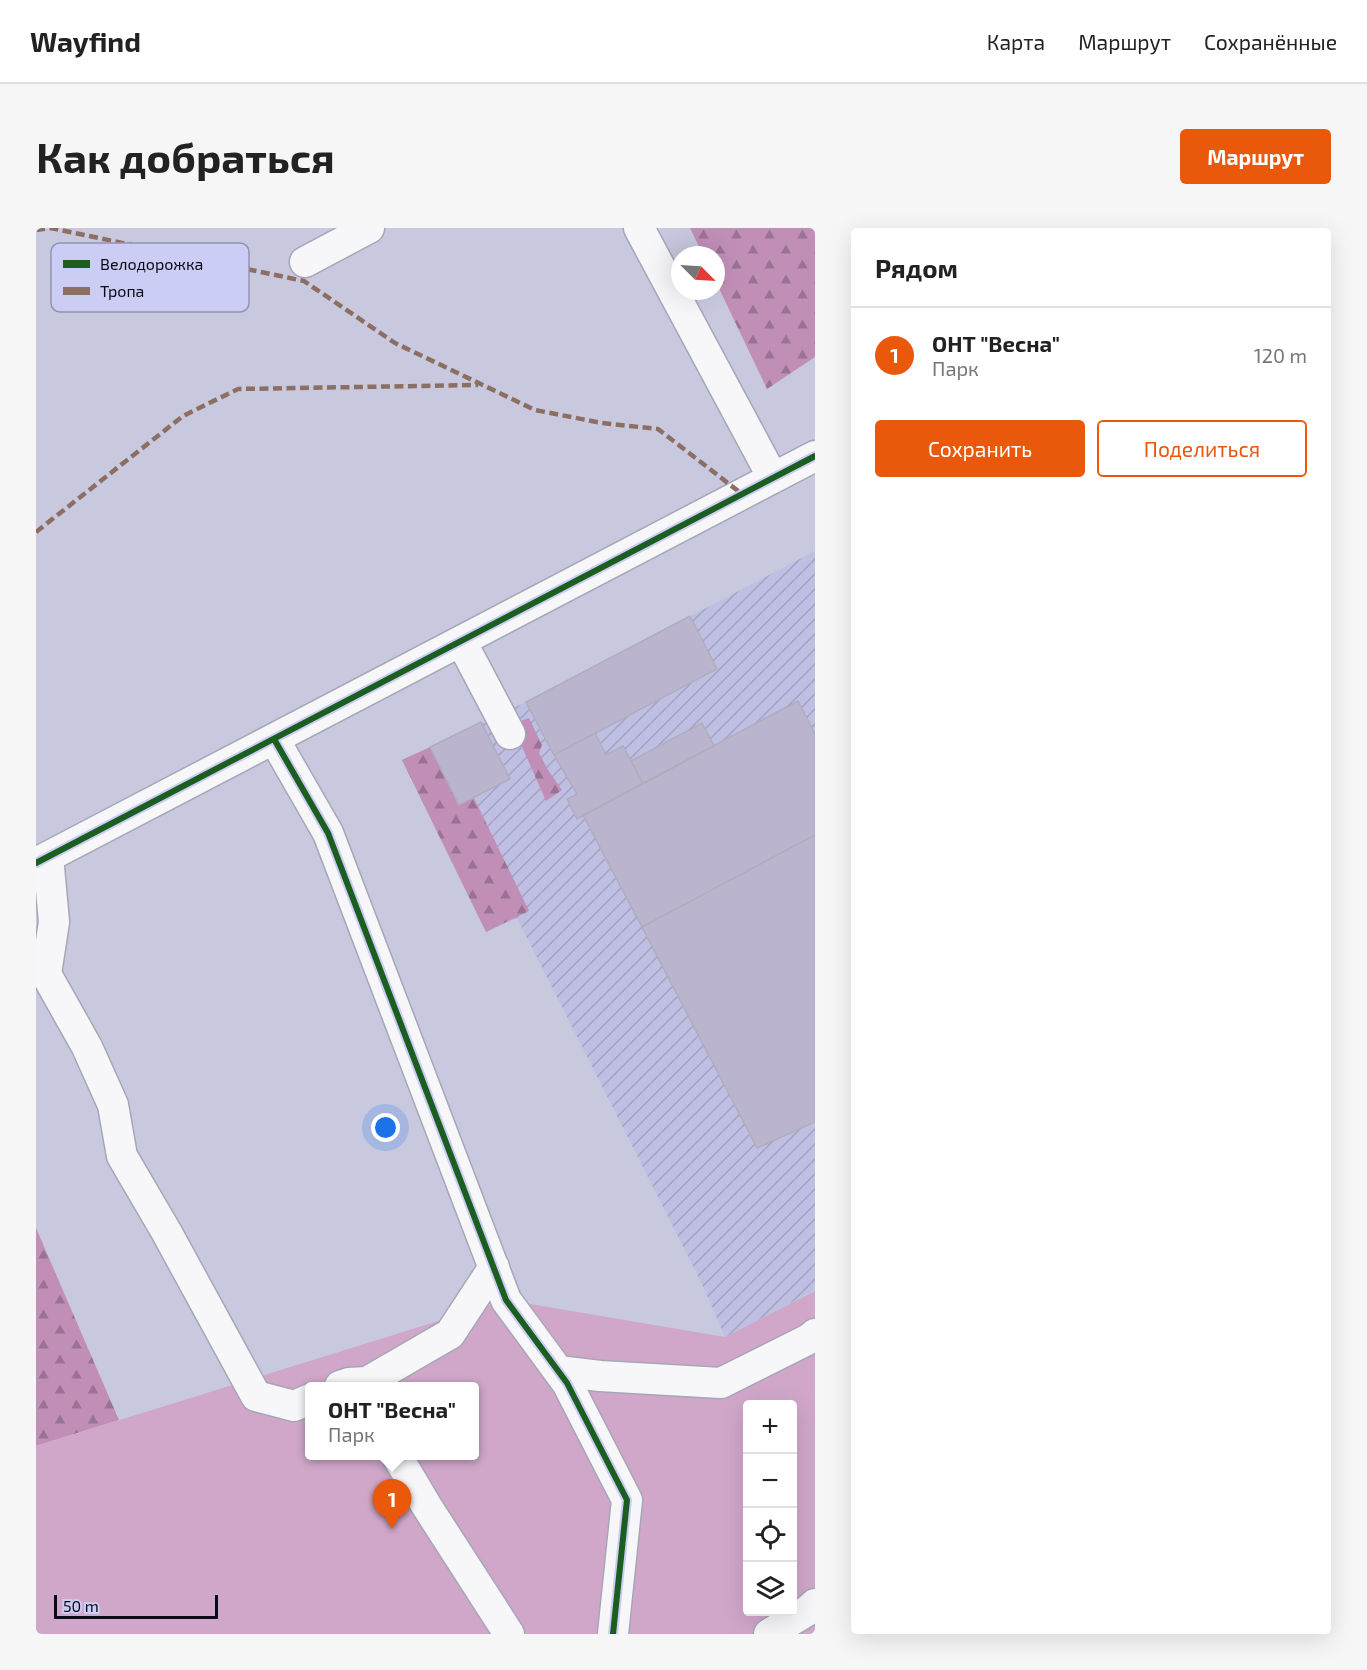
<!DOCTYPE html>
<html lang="ru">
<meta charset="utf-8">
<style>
body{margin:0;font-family:"Exo 2",sans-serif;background:#f6f6f6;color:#222}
.controls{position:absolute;right:18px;bottom:18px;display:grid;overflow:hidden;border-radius:6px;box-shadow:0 6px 24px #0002}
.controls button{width:54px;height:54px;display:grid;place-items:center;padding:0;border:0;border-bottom:2px solid #e0e0e0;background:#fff;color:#222;font:30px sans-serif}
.compass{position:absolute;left:635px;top:18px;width:54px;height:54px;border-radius:50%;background:#fff;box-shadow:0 6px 24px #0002;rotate:114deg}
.scale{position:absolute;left:18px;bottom:15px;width:164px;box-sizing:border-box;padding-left:6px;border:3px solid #0b0a17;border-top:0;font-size:16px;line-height:21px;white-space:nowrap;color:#0b0a17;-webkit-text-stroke:4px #cccdf5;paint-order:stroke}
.you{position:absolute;left:350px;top:900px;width:21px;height:21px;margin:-15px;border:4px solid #fff;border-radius:50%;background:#1a73e8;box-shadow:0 0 0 9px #1a73e833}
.badge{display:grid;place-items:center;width:39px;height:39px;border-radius:50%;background:#ea580c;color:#fff;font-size:20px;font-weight:700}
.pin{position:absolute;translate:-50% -50px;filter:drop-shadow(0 2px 3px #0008)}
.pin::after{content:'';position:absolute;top:32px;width:21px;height:18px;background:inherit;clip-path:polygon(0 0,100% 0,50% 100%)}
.popup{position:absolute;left:269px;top:1154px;width:174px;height:78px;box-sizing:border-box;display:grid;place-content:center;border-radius:6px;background:#fff;filter:drop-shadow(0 2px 4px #0005);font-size:20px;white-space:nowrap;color:#767676}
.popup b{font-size:22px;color:#222}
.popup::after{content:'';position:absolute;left:50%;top:100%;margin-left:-12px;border:12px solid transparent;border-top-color:#fff}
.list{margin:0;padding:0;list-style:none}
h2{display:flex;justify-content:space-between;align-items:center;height:78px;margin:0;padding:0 24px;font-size:26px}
h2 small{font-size:20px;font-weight:400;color:#767676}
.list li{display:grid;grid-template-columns:39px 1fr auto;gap:18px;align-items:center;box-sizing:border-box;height:96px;padding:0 24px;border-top:2px solid #e0e0e0}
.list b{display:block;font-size:22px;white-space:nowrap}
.list p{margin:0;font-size:20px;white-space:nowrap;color:#767676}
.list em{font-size:20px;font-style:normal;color:#767676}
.actions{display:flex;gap:12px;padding:18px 24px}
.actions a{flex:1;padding:14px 0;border:2px solid #ea580c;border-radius:6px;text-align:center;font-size:21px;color:#ea580c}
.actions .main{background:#ea580c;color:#fff}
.icon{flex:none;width:33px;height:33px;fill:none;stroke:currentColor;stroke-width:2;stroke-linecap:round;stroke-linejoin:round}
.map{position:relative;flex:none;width:779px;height:1406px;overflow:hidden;border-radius:6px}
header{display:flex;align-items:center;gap:36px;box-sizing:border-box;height:84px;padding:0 30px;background:#fff;border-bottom:2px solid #e0e0e0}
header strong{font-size:28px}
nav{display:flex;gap:33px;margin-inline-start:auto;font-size:21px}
.intro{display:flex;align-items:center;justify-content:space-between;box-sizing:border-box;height:144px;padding:0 36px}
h1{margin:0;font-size:42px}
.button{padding:15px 27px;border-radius:6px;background:#ea580c;color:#fff;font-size:21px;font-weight:700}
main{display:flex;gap:36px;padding:0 36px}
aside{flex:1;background:#fff;border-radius:6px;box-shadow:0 6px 24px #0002}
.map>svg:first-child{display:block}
.industrial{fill:url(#industrial-furrows)}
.forest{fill:url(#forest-firs)}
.garden{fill:#d0a7c9;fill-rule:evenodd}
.building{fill:#bbb4cf;stroke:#afadbd;stroke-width:1.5}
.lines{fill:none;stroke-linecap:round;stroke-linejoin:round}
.minor-casing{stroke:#a6a6b7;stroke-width:33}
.minor{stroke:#f7f7fa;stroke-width:30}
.quiet{stroke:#8d6e63;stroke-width:4.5;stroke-dasharray:9 4.5;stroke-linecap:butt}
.cycleway-casing{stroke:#cccdf5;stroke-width:10}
.cycleway{stroke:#1b5e20;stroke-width:6}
.key{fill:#cccdf5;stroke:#9292b2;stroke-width:1.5}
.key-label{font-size:16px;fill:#0b0a17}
</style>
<header>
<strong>Wayfind</strong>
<nav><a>Карта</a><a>Маршрут</a><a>Сохранённые</a></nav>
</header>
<div class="intro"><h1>Как добраться</h1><a class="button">Маршрут</a></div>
<main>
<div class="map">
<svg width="779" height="1406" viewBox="0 0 779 1406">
<defs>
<pattern id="industrial-furrows" width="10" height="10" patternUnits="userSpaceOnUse" patternTransform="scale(1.5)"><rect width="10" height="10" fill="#bebfe2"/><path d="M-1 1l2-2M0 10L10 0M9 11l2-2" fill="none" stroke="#a2a3c1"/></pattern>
<pattern id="forest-firs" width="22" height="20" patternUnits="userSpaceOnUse" patternTransform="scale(1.5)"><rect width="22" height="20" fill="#c08eb7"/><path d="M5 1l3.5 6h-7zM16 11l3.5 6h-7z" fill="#9a7294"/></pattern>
</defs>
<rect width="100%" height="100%" fill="#c8c9df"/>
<path class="industrial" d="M779,323V1062L689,1109L666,1056L481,690L450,704L366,532L490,474Z"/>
<path class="forest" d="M654,0H779V129L731,161L680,54V27H667Z
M493,490L506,517L503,525L512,542L526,562L510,573L476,496Z
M394,519L423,577L438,570L493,683L450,704L366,532Z
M0,1000L83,1192L0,1218Z"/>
<path class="garden" d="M779,1063V1406H0V1218L470,1072L689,1109ZM274,1158H439V1228H274ZM712,1176H756V1384H712Z"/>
<path class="building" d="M654,388L681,441L518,527L490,474Z
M762,473L779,506V607L606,699L547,587Z
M445,494L474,551L423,577L394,519Z
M666,495L678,518L607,556L595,533Z
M559,505L570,527L587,518L607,556L541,591L531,571L541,566L518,527Z
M779,607V894L721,920L606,699Z"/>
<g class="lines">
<defs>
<path id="minor" d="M603,0L737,250
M269,34L333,0
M425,413L474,506
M238,511L292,605L470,1072L531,1155L591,1272L577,1406
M12,629L18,694L10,746L51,819L77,877L86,928L131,1005L220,1168L258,1178L274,1171
M0,635L779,228
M522,1143L564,1148L685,1155L773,1111L779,1106
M304,1158L313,1155L331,1154
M333,1158L331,1154L414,1106L458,1039
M361,1228L390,1277L473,1406
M733,1406L771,1383L779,1376"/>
</defs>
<use href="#minor" class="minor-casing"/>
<use href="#minor" class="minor"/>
<path class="quiet" d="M0,2L15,0L268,53L359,115L499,182L566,195L622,201L706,266
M0,304L147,188L202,161L442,157"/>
<defs>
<path id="cycleway" d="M238,511L292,605L470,1072L531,1155L591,1272L577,1406
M0,635L779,228"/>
</defs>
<use href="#cycleway" class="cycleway-casing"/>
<use href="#cycleway" class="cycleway"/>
</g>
<rect x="15" y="15" width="198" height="69" rx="9" class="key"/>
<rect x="27" y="32" width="27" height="8" fill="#1b5e20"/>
<rect x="27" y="59" width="27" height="8" fill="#8d6e63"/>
<g class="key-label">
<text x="64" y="42">Велодорожка</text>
<text x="64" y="69">Тропа</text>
</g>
</svg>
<div class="controls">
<button>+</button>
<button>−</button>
<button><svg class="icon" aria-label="locate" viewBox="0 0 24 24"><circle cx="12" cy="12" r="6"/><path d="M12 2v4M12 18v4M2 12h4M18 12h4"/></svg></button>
<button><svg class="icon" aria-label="layers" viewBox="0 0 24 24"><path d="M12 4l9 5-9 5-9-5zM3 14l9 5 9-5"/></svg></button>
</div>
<svg class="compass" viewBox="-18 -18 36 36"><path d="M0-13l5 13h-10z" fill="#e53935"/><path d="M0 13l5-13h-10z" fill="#767676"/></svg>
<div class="scale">50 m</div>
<div class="you"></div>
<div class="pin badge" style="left:356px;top:1301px">1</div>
<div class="popup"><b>ОНТ &quot;Весна&quot;</b>Парк</div>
</div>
<aside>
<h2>Рядом<small></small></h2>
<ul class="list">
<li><span class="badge">1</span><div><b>ОНТ &quot;Весна&quot;</b><p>Парк</p></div><em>120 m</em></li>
</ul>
<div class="actions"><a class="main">Сохранить</a><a>Поделиться</a></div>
</aside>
</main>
